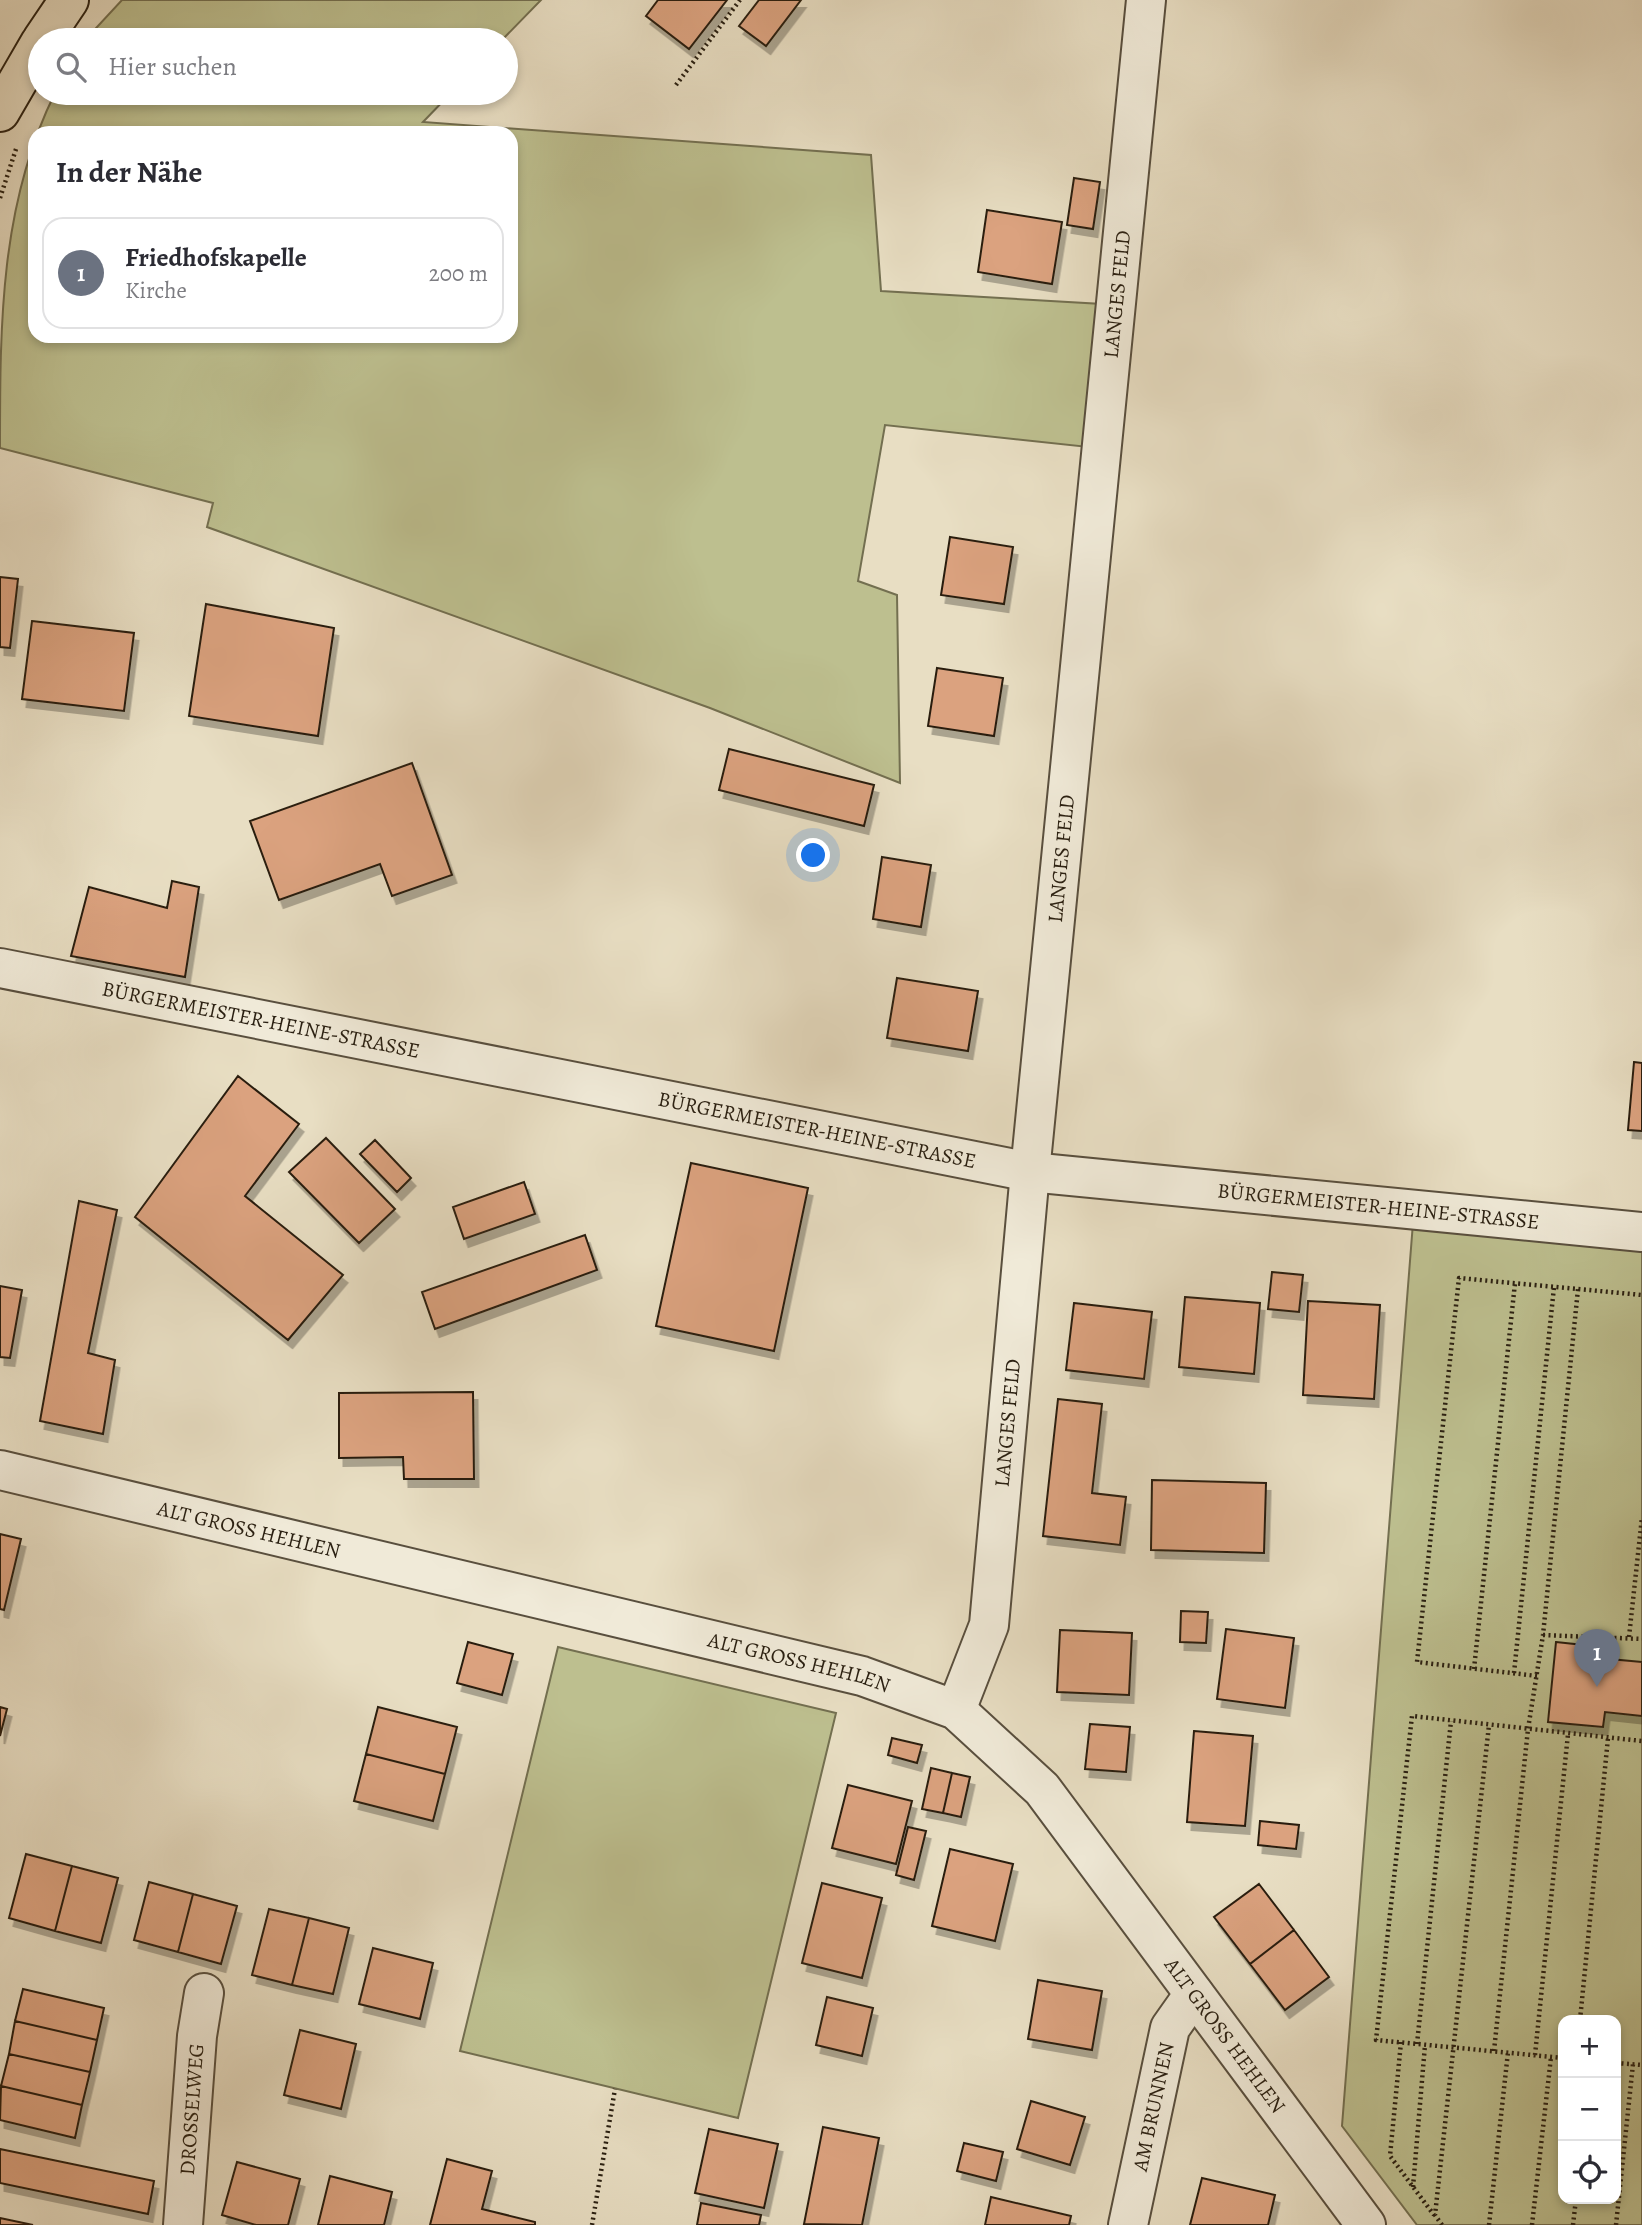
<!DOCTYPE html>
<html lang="de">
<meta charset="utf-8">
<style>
body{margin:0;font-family:Alegreya,serif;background:#f2f2f3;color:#2b2b33}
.controls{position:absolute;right:21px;bottom:21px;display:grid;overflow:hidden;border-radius:14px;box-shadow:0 4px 10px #0003}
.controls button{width:63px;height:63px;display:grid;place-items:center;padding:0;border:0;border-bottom:2px solid #e1e1e2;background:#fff;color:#2b2b33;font:35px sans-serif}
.you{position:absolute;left:814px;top:856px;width:24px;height:24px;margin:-18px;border:5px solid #fff;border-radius:50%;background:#1a73e8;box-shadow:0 0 0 10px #1a73e833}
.badge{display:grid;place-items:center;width:46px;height:46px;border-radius:50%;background:#8f2418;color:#fff;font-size:23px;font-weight:700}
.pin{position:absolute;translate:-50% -58px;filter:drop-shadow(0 2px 4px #0008)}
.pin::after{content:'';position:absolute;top:37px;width:24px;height:21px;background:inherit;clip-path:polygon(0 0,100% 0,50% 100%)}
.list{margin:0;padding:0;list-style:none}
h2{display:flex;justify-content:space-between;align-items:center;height:91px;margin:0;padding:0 28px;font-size:30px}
h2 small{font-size:23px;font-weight:400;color:#7c7c81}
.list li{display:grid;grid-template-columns:46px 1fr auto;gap:21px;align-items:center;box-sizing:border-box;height:112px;margin:0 14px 14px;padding:0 14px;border:2px solid #e1e1e2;border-radius:21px}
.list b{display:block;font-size:26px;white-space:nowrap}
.list p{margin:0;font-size:23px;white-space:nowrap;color:#7c7c81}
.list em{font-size:23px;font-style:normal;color:#7c7c81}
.icon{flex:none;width:38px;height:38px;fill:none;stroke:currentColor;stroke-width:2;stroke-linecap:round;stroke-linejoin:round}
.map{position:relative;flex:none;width:1642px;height:2225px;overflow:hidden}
.search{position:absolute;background:#fff;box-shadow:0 4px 10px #0003;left:28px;top:28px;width:490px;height:77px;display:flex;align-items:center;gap:18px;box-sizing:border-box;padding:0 24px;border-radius:38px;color:#7c7c81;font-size:26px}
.panel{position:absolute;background:#fff;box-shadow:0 4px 10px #0003;left:28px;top:126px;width:490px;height:217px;border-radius:21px}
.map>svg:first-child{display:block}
.green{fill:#bdbf8f;stroke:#736f50;stroke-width:2;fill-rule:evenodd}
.building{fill:#dba27f;stroke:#291f11;stroke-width:2;filter:url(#shadow)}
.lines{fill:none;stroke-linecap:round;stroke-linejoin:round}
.minor-casing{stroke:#594f3e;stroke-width:42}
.major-casing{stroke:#291f11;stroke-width:42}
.path{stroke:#291f11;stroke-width:4.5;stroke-dasharray:2 3.5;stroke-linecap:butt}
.minor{stroke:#f0ead8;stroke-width:38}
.major{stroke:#e8dec3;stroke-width:38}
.labels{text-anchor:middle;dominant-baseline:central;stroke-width:5;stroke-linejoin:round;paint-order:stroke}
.street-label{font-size:21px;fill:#291f11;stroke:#f0ead8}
</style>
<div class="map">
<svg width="1642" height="2225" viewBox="0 0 1642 2225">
<defs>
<filter id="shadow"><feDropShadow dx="4.5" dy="8" stdDeviation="0" flood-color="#0004"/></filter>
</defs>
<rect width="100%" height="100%" fill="#e8dec3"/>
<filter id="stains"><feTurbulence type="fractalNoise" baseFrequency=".00286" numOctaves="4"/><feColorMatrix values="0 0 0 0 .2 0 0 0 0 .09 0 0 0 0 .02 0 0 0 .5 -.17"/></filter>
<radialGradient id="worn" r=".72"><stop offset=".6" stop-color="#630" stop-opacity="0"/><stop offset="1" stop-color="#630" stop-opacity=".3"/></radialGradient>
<path class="green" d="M122,0H541L502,40H85Z
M55,93H451L423,122L871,155L881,291L1102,304L1088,447L885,425L858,581L897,595L900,783L710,708L207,527L213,503L0,448C0,324 0,204 55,93ZM35,133H511V336H35Z
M1414,1210L1642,1232V2225H1417L1342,2126ZM1563,2020H1616V2199H1563Z
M558,1647L836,1713L738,2118L460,2051Z"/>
<path class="building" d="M658,0H727L689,49L646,16Z
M759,0H801L766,46L739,26Z
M1074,178L1100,182L1093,229L1067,225Z
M987,210L1062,222L1052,284L978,272Z
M950,537L1013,547L1004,604L941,595Z
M0,577L18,579L10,648L0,647Z
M206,604L334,628L318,736L189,716Z
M32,621L134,633L124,711L22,699Z
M937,668L1003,678L994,736L928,726Z
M729,749L874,785L864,826L719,790Z
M412,763L452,875L392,896L380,864L279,900L250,821Z
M882,857L931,865L921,927L873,919Z
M172,881L199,887L185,977L71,956L89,887L167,908Z
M897,978L978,991L968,1051L887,1038Z
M1634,1062L1642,1063V1131L1628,1130Z
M238,1076L299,1124L245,1196L343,1275L288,1340L135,1217Z
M326,1138L395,1209L359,1243L289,1172Z
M375,1140L411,1178L397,1192L360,1154Z
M691,1163L808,1188L774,1351L656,1326Z
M524,1182L535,1214L464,1239L453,1207Z
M79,1201L117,1210L88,1353L115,1360L103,1434L40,1421Z
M585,1235L597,1270L435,1329L422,1292Z
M1272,1272L1303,1275L1299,1312L1268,1309Z
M0,1286L22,1290L10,1358L0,1357Z
M1185,1297L1260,1303L1254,1374L1179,1367Z
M1308,1301L1380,1305L1374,1399L1303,1395Z
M1074,1303L1152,1312L1144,1379L1066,1370Z
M473,1392L474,1479H404L403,1457L339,1458V1393Z
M1058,1399L1102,1404L1092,1493L1126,1497L1120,1545L1043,1536Z
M1152,1480L1266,1483L1264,1553L1151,1550Z
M0,1534L21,1539L4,1610L0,1609Z
M1181,1611L1208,1612L1206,1643L1180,1642Z
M1226,1629L1294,1638L1285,1708L1217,1699Z
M1060,1630L1132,1633L1129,1695L1057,1692Z
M468,1642L513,1654L502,1695L457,1683Z
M1556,1642L1611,1648L1610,1659L1642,1662V1716L1605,1712L1603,1727L1548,1722Z
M0,1707L7,1709L0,1736Z
M378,1707L457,1727L445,1774L366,1754Z
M1090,1724L1130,1727L1126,1772L1085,1769Z
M1194,1731L1253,1736L1245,1826L1187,1822Z
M892,1738L922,1745L917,1763L888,1755Z
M366,1754L445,1774L433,1821L354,1801Z
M931,1768L952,1773L943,1813L922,1809Z
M952,1773L970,1777L961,1817L943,1813Z
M848,1785L912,1801L896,1864L832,1848Z
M1260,1821L1299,1825L1296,1849L1258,1845Z
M908,1827L926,1831L914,1880L896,1875Z
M950,1849L1013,1864L995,1941L932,1926Z
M26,1854L72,1866L55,1931L9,1918Z
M72,1866L118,1878L101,1943L55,1931Z
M149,1882L193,1894L178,1952L134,1940Z
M822,1883L882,1898L862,1978L802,1963Z
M1259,1884L1294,1930L1250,1964L1214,1917Z
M193,1894L237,1906L221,1964L178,1952Z
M269,1909L309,1918L292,1985L252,1975Z
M309,1918L349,1928L333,1994L292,1985Z
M1294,1930L1329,1977L1285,2010L1250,1964Z
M373,1948L433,1963L420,2019L359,2004Z
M1038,1980L1102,1991L1092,2050L1028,2039Z
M23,1989L104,2008L97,2040L15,2021Z
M827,1997L873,2008L862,2056L816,2045Z
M15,2021L97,2040L90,2072L9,2054Z
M300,2030L356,2044L341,2109L284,2095Z
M9,2054L90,2072L82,2105L1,2086Z
M1,2086L82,2105L75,2138L0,2120Z
M1031,2101L1085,2117L1070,2165L1017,2149Z
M823,2127L879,2138L862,2225L804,2224Z
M709,2129L778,2144L764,2208L695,2193Z
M964,2143L1003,2152L996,2181L957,2171Z
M0,2149L154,2181L148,2214L0,2183Z
M447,2159L492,2171L482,2209L535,2222V2225H430Z
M237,2162L300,2179L288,2225H256L222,2215Z
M330,2176L392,2192L384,2225H318Z
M1202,2178L1275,2195L1268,2225H1190Z
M991,2197L1071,2216L1069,2225H985Z
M701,2203L761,2215L759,2225H697Z
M0,2218L33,2225H0Z"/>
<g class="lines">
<defs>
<g id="minor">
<path id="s1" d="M0,968L1030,1172L1642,1232"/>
<path id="s2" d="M0,1470L862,1676L956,1710L1042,1789L1366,2225"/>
<path id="s3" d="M956,1710L989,1625L1030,1172L1146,0"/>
<path id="s4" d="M183,2225L197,2036L204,1993"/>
<path id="s5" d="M1128,2225L1170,2028L1194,1994"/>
</g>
<path id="major" d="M42,40L69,0
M0,112L40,43"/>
</defs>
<use href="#minor" class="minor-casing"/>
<use href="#major" class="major-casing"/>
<path class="path" d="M676,85L740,0
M0,198L17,146
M1543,1635L1642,1639
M1629,1637L1642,1517
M1474,1669L1515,1283
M1514,1673L1554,1287
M1537,1676L1417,1662L1459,1278L1642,1295
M1580,2020L1608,1738
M1401,2042L1390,2156L1434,2215
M1417,2044L1451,1721
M1494,2051L1528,1729L1543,1635L1578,1289
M1535,2055L1568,1734
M1563,2058L1376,2040L1412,1716L1642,1741
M1616,2063L1642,2065
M1413,2187L1425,2045
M592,2225L615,2089
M1442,2225L1435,2215L1489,1725
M1489,2225L1508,2052
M1532,2225L1551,2057
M1573,2225L1576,2199
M1616,2225L1633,2064"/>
<use href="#minor" class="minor"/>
<use href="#major" class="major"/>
</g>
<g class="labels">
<g class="street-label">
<text stroke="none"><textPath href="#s3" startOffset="1428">LANGES FELD</textPath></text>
<text stroke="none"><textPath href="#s3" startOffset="861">LANGES FELD</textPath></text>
<text stroke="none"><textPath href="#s1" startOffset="266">BÜRGERMEISTER-HEINE-STRASSE</textPath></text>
<text stroke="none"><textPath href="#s1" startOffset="833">BÜRGERMEISTER-HEINE-STRASSE</textPath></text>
<text stroke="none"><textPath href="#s1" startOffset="1400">BÜRGERMEISTER-HEINE-STRASSE</textPath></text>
<text stroke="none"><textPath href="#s3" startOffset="294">LANGES FELD</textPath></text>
<text stroke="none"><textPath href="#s2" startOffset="256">ALT GROSS HEHLEN</textPath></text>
<text stroke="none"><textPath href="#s2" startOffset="822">ALT GROSS HEHLEN</textPath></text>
<text stroke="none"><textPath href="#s2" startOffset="1410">ALT GROSS HEHLEN</textPath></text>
<text stroke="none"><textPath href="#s5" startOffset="121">AM BRUNNEN</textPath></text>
<text stroke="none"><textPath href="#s4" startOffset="116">DROSSELWEG</textPath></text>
</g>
</g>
<rect width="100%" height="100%" filter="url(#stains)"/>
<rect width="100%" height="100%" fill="url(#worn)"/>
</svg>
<div class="controls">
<button>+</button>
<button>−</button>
<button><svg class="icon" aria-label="locate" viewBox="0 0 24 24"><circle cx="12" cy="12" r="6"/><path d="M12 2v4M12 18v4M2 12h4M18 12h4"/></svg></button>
</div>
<div class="you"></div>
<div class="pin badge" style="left:1597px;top:1687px;background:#6b7280">1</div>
<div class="search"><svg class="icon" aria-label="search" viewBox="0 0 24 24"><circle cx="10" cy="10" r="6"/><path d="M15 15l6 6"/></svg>Hier suchen</div>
<section class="panel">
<h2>In der Nähe<small></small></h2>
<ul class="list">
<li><span class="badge" style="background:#6b7280">1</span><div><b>Friedhofskapelle</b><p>Kirche</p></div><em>200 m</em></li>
</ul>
</section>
</div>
